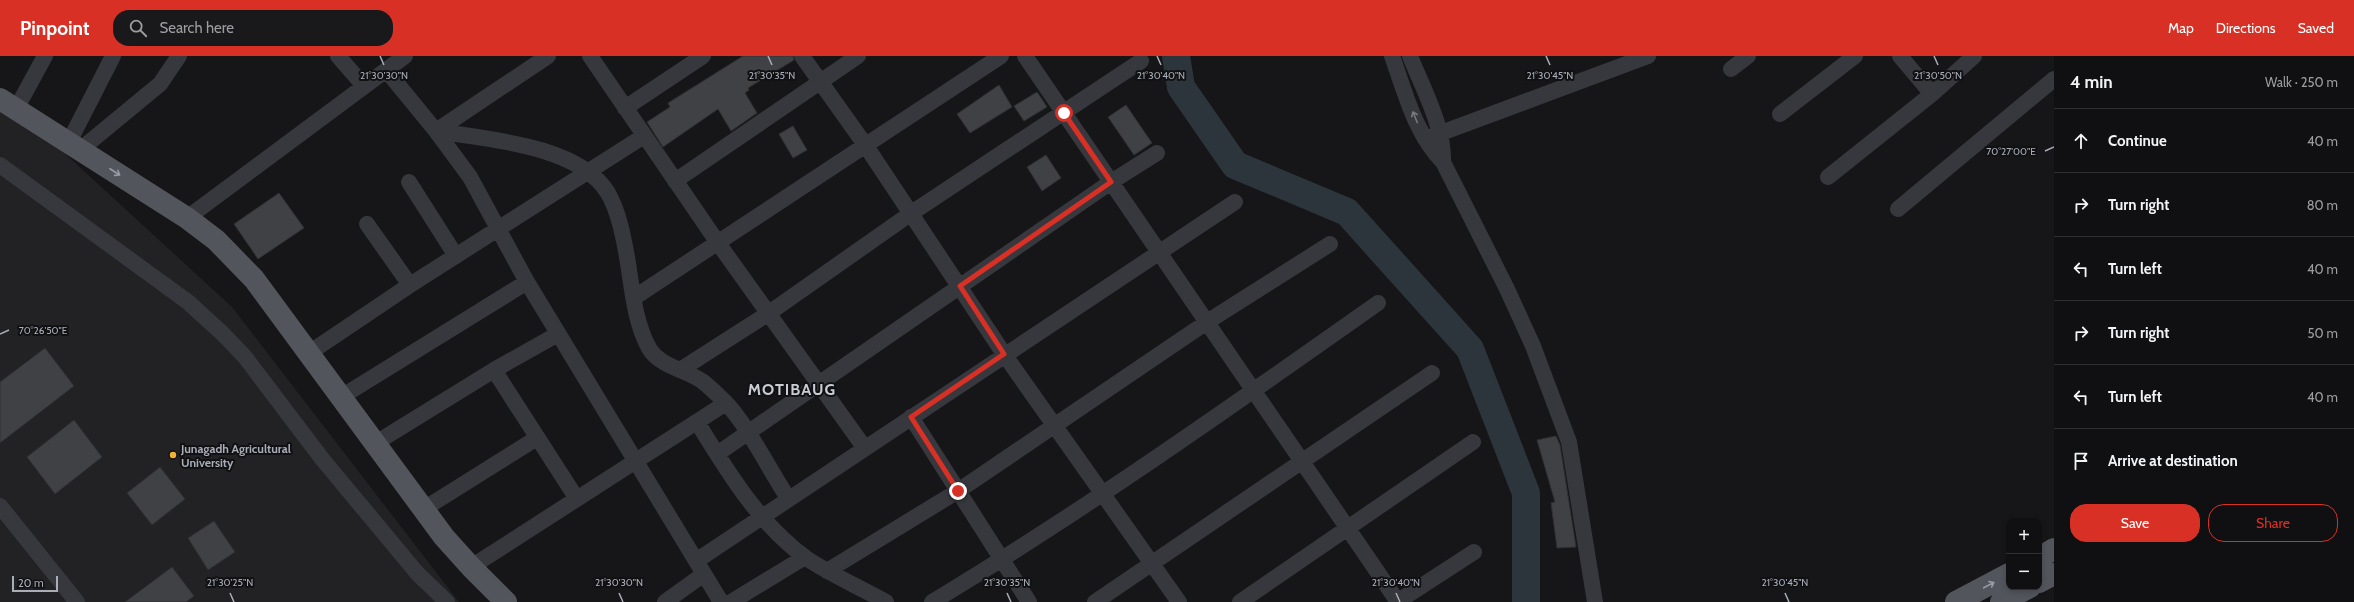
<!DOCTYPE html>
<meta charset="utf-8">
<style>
body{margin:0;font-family:Cabin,sans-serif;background:#19191b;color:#f1f3f6}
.controls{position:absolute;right:12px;bottom:12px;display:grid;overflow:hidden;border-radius:8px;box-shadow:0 2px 6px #0003}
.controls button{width:36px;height:36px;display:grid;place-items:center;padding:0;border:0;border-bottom:1px solid #303032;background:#101012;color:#f1f3f6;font:20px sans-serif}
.scale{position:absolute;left:12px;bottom:10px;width:46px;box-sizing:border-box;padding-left:4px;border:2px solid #a8adb8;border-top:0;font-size:11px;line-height:14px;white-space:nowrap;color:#a8adb8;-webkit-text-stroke:3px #111113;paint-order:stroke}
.stop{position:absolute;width:12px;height:12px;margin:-9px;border:3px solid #d93025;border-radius:50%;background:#fff}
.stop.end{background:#d93025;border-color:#fff;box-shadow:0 1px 4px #0008}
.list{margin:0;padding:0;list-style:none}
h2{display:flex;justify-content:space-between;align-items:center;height:52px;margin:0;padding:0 16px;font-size:17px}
h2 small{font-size:13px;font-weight:400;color:#9c9d9f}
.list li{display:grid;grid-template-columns:26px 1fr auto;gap:12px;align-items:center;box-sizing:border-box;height:64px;padding:0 16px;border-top:1px solid #303032}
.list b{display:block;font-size:15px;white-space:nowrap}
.list em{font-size:13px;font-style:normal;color:#9c9d9f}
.actions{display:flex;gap:8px;padding:12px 16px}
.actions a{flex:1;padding:9px 0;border:1px solid #d93025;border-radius:16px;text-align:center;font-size:14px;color:#d93025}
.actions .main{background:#d93025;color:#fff}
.icon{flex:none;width:22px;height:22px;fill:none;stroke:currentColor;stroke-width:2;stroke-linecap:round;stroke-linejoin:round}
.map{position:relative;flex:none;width:2054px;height:546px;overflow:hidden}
header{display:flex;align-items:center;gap:24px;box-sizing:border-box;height:56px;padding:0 20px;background:#d93025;color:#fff}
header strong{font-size:19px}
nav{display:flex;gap:22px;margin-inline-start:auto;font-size:14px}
.search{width:280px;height:36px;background:#19191b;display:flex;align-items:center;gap:10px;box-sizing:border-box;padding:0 14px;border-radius:16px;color:#9c9d9f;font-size:15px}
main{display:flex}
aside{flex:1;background:#101012}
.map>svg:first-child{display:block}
.built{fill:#222225}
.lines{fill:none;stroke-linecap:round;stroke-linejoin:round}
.river{stroke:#2c353c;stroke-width:28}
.building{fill:#404145;stroke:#303034}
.minor{stroke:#37383d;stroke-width:16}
.primary{stroke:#53555c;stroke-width:22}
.oneway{stroke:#757881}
.oneway2{stroke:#979ba6}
.route{stroke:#d93025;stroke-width:5}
.ticks{fill:none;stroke:#a8adb8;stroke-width:1.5}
.poi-dot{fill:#f2b134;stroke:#111113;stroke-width:1.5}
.labels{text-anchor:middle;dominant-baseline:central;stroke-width:4;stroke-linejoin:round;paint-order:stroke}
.poi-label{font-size:12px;font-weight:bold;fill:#a8adb8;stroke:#111113;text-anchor:start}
.district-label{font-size:16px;font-weight:bold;letter-spacing:1px;fill:#c9ccd4;stroke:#111113}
.ticks-label{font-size:10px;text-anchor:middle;fill:#a8adb8;stroke:#111113;stroke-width:4;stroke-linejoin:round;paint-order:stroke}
</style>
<header>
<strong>Pinpoint</strong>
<div class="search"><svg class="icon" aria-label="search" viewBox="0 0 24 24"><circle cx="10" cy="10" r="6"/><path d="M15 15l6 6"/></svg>Search here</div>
<nav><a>Map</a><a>Directions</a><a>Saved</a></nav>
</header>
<main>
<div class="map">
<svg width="2054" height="546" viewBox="0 0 2054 546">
<rect width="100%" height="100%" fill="#161618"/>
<path class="built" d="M0,47L23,59L232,251L459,546H0Z"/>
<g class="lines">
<path class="river" d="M1176,0L1181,31L1235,109L1347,156L1470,293L1526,437V546"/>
</g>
<path class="building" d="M743,0H793L794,4L748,32L749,34L745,37L757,57L731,75L718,53L663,91L647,66L670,51L668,47Z
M999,29L1012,51L970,77L957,58Z
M1037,36L1047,51L1024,65L1014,50Z
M1126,49L1152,87L1134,99L1108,61Z
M793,70L807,94L793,102L779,78Z
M1046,99L1061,122L1042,135L1027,111Z
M279,137L304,172L258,203L234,168Z
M45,292L74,330L0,387V326Z
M74,364L102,401L55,438L27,401Z
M1556,380L1560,389L1576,491L1557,492L1551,447L1555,446L1537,384Z
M160,411L185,443L152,469L127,437Z
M214,465L235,496L208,514L188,482Z
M172,511L194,540L186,546H125Z"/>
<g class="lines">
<path class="minor" d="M338,0L364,30
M590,0L718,187L864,391
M802,0L866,90L1004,298L1179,546
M1025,0L1398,546
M1392,0C1405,36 1415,78 1443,106L1507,233L1533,290L1569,386L1595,546
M1410,0C1423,33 1444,70 1443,106
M1900,0L1932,38
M1731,13L1748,0
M386,14L436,75L470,121L527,226L721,546
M625,52L703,0
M16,53L45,0
M1780,58L1855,0
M436,75C486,83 579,89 608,137C619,157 623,179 627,201C632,230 634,265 649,292C659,310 686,314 702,325C710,331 718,339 725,346C747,368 770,415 788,442
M436,75L548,0
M1425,83L1648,0
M69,86L113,0
M80,94L160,28L179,0
M0,109L188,246L223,278L245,301L323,404L368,458L417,517L447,546
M1828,121L1932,38L1974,0
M675,125L858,0
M409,126L456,200
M1898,153L2054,23
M187,162L405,0
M367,168L410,229
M635,241L1001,0
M309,297L410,229L644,80
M494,314L577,443
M680,314L769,257L910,158L1141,5
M341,341L527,226
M911,361L1029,546
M697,366C727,415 759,468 806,502C831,519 860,531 886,546
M374,388L494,314L558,278
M717,398L1111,126L1157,97
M0,450L77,546
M422,454L537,382
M696,505L1235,146
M471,511L726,347
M827,515L958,435L1207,266L1330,188
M665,546L704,518
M731,546L805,501
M932,546C1085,454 1232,350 1378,247
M1095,546L1432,317
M1240,546L1473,386
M1397,546L1474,496"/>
<path class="primary" d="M0,43L187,162L216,184L254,223L444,481L471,511L506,546
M2039,502L2054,493
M2039,526L2054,518
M1956,546L2009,518
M2001,546L2030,531"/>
</g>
<defs><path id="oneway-shaft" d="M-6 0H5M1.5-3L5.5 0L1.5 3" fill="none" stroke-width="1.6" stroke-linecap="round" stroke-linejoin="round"/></defs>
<use class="oneway" href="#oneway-shaft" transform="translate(1415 61) rotate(-112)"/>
<g class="oneway2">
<use href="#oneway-shaft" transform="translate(115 116) rotate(33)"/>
<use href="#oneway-shaft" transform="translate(1989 529) rotate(-28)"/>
</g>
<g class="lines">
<path class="route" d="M958,435L911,361L1004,298L960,230L1111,126L1064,57"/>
</g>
<path class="ticks" d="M380,0L384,9M768,0L772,9M1157,0L1161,9M1546,0L1550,9M1934,0L1938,9M2045,95L2054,91M0,278L9,274M230,537L234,546M619,537L623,546M1007,537L1011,546M1396,537L1400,546M1785,537L1789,546"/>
<circle class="poi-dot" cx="173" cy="399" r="4"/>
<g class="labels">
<g class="poi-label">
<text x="181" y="392">Junagadh Agricultural<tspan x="181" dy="14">University</tspan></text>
</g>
<g class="district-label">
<text x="792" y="333">MOTIBAUG</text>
</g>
</g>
<g class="ticks-label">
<text x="384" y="23">21°30'30"N</text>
<text x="772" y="23">21°30'35"N</text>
<text x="1161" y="23">21°30'40"N</text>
<text x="1550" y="23">21°30'45"N</text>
<text x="1938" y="23">21°30'50"N</text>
<text x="2011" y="99">70°27'00"E</text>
<text x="43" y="278">70°26'50"E</text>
<text x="230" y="530">21°30'25"N</text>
<text x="619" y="530">21°30'30"N</text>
<text x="1007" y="530">21°30'35"N</text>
<text x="1396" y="530">21°30'40"N</text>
<text x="1785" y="530">21°30'45"N</text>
</g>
</svg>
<div class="controls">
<button>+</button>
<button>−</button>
</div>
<div class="scale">20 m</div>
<div class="stop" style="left:1064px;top:57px"></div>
<div class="stop end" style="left:958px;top:435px"></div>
</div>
<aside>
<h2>4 min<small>Walk · 250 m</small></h2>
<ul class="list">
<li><svg class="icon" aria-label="ahead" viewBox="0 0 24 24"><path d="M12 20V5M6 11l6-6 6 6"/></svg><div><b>Continue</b></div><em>40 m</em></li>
<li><svg class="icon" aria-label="right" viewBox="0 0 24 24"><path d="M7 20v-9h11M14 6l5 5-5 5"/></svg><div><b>Turn right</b></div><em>80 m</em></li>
<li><svg class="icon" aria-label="left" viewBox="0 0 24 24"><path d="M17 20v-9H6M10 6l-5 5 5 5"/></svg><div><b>Turn left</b></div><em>40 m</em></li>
<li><svg class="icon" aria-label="right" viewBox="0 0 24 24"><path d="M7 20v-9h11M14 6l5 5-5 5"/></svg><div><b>Turn right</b></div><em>50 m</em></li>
<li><svg class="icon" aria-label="left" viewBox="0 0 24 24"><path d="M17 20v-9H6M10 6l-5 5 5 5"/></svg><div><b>Turn left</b></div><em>40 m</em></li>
<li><svg class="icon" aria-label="arrive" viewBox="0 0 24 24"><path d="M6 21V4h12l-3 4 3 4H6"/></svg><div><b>Arrive at destination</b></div></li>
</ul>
<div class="actions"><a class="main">Save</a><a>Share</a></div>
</aside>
</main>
